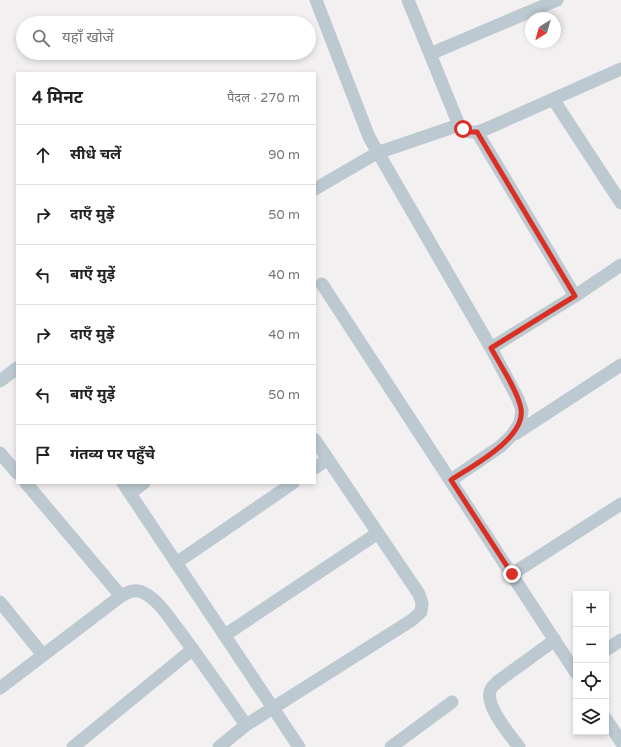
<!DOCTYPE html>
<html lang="hi">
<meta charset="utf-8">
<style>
body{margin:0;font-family:"Varela Round","Noto Sans Devanagari",sans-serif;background:#f6f6f6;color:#222}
.controls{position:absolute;right:12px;bottom:12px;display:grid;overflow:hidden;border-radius:0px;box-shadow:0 2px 6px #0003}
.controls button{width:36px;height:36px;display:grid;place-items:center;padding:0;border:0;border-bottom:1px solid #e0e0e0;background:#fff;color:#222;font:20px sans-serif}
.compass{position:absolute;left:525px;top:12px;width:36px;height:36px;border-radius:50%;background:#fff;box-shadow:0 2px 6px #0003;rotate:217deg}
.stop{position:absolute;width:12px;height:12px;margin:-9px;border:3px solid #d93025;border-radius:50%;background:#fff}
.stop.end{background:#d93025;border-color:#fff;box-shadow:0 1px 4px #0008}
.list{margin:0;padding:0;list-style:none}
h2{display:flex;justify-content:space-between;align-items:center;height:52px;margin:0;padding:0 16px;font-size:17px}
h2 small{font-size:13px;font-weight:400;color:#767676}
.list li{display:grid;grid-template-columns:26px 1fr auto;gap:12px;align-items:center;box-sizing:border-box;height:60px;padding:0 16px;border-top:1px solid #e0e0e0}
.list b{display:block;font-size:15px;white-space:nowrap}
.list em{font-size:13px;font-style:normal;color:#767676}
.icon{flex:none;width:22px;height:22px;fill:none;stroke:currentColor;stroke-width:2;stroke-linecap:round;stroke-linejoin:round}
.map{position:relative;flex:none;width:621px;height:747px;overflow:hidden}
.search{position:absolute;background:#fff;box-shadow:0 2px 6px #0003;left:16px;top:16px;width:300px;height:44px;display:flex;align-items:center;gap:10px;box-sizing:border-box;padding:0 14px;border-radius:22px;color:#767676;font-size:15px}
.panel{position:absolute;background:#fff;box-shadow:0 2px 6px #0003;left:16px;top:72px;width:300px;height:412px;border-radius:0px}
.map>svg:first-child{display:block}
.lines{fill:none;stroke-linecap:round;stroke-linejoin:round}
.minor{stroke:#bdc9d1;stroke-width:13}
.route{stroke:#d93025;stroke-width:5}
</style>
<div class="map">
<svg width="621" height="747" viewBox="0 0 621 747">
<rect width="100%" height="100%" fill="#f3f0f1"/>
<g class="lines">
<path class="minor" d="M316,0L369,137L491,348L518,399L522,410L520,423L512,435L501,446L451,480
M408,0L459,125C467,134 475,133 486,129L621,69
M430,54L557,0
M553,99L621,203
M477,132L575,296
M315,189L377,153L459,125
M322,284L576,673
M491,348L575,296L621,265
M0,381L17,368
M515,434L621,365
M0,453L17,473
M315,468L328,459
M26,483L121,596
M123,483L299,747
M130,493L144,483
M176,563L293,483
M512,574L621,504
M0,602L43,655
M225,635L378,533
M606,650L621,640
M0,688L121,596C128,592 136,588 144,593C158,600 168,616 177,628C201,660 223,692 246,725L219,747
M606,719L621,742
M246,725L412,620L421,612L422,603L419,594L315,440
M73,747L193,649
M391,747L452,702
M519,747C510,735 483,704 491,689C492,686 496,684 497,682L555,640"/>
</g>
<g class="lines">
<path class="route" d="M463,129L467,132H477L575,296L491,348C499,363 519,393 521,409C526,438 472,466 451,480L512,574"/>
</g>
</svg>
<div class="controls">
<button>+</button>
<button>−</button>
<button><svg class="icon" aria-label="locate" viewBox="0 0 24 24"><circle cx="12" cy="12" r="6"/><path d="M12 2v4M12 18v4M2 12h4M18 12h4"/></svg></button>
<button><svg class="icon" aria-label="layers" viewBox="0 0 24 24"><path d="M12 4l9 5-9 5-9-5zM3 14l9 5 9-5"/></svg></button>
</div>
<svg class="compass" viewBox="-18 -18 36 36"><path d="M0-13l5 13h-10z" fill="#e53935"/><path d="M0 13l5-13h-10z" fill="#767676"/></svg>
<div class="stop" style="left:463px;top:129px"></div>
<div class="stop end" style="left:512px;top:574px"></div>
<div class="search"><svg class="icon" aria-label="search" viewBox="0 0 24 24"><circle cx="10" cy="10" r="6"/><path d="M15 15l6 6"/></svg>यहाँ खोजें</div>
<section class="panel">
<h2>4 मिनट<small>पैदल · 270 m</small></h2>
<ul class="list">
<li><svg class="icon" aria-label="ahead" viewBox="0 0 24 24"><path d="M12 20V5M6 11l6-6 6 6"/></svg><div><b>सीधे चलें</b></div><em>90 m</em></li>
<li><svg class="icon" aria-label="right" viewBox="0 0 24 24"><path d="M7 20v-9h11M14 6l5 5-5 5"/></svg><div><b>दाएँ मुड़ें</b></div><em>50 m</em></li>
<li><svg class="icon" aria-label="left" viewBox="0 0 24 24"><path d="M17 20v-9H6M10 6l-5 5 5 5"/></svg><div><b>बाएँ मुड़ें</b></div><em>40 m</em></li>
<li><svg class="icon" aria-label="right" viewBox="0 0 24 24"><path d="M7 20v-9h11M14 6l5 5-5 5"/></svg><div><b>दाएँ मुड़ें</b></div><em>40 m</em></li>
<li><svg class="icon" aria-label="left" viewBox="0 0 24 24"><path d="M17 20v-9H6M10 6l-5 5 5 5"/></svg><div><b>बाएँ मुड़ें</b></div><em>50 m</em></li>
<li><svg class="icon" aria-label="arrive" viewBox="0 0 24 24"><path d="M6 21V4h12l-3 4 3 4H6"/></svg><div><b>गंतव्य पर पहुँचे</b></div></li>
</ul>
</section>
</div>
